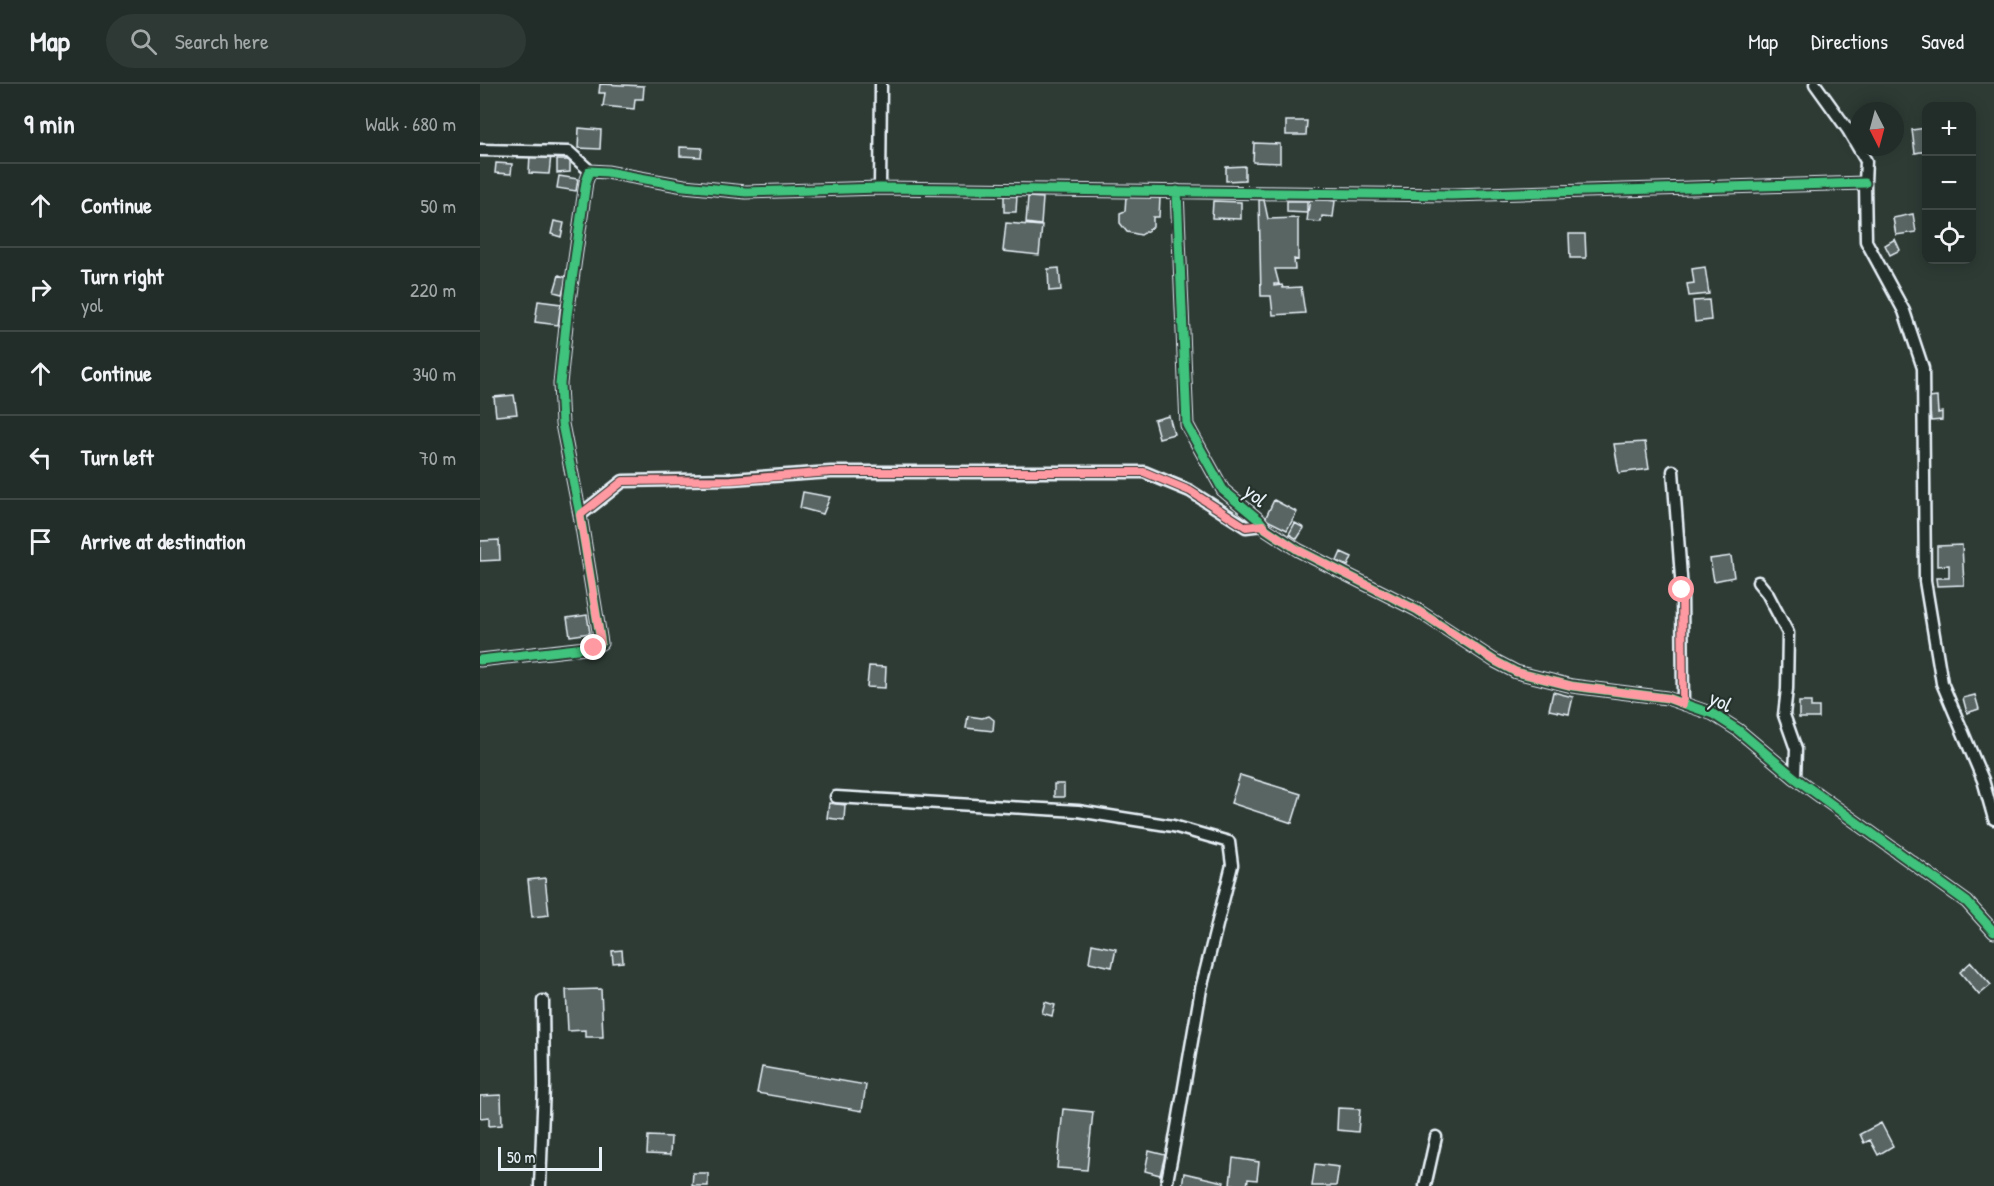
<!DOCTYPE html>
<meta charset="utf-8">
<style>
body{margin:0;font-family:"Patrick Hand",sans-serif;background:#2e3834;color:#f1f3f6}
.controls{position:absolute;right:18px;top:18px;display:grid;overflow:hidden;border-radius:12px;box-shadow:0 3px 15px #0003}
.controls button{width:54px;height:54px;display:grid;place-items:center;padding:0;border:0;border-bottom:2px solid #3f4845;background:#222c28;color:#f1f3f6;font:30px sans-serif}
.compass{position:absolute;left:1370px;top:18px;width:54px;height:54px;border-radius:50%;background:#222c28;box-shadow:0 3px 15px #0003;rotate:174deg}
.scale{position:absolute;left:18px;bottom:15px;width:104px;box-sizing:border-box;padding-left:6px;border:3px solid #e8f1f8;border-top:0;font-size:16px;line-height:21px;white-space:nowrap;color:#e8f1f8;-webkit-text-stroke:4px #26332d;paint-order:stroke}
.stop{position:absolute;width:18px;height:18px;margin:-14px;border:4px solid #ff9aa2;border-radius:50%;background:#fff}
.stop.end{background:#ff9aa2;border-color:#fff;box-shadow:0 2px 6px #0008}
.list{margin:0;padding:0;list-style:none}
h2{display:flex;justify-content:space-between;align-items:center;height:78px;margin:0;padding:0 24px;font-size:26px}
h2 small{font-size:20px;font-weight:400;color:#a2a7a8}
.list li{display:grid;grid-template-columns:39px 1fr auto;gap:18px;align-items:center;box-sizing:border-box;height:84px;padding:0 24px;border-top:2px solid #3f4845}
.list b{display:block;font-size:22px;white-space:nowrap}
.list p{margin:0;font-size:20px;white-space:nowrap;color:#a2a7a8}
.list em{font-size:20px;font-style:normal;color:#a2a7a8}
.icon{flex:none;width:33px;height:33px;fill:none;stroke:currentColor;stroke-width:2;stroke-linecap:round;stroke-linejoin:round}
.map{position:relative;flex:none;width:1514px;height:1102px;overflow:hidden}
header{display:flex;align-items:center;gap:36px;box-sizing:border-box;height:84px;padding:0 30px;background:#222c28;border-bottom:2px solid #3f4845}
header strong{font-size:28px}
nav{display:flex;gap:33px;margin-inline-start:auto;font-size:21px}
.search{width:420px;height:54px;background:#2e3834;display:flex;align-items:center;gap:15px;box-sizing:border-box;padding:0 21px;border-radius:33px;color:#a2a7a8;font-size:22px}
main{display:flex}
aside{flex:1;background:#222c28}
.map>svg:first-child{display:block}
.building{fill:#596563;stroke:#e8f1f8;stroke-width:1.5}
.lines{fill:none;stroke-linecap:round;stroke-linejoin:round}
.street-casing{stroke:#e8f1f8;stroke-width:15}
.street{stroke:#26332d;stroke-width:10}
.cycleway-casing{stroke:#26332d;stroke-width:13}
.cycleway{stroke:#40c37c;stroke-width:9}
.route{stroke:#ff9aa2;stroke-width:8}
.labels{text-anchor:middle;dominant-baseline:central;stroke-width:4.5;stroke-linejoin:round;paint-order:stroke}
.street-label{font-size:21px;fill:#e8f1f8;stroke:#26332d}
</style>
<header>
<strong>Map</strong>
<div class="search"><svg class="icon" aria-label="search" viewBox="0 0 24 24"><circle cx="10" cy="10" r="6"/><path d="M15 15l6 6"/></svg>Search here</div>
<nav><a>Map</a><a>Directions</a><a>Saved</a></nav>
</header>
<main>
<aside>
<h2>9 min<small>Walk · 680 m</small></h2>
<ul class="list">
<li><svg class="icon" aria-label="ahead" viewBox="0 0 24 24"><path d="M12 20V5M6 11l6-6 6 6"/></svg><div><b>Continue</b></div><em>50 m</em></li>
<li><svg class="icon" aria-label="right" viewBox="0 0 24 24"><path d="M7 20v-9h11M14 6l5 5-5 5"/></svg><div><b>Turn right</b><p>yol</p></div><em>220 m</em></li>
<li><svg class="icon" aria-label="ahead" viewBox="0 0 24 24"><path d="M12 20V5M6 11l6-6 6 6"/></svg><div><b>Continue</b></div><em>340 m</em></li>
<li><svg class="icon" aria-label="left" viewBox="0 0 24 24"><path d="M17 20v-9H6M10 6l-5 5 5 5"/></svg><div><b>Turn left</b></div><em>70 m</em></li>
<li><svg class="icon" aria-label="arrive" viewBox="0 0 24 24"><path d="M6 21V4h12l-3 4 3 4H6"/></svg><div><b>Arrive at destination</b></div></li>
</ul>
</aside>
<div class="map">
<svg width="1514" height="1102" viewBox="0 0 1514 1102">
<rect width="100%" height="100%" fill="#2e3b35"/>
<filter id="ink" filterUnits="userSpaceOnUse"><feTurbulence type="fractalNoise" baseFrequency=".0167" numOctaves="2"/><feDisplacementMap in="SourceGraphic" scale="12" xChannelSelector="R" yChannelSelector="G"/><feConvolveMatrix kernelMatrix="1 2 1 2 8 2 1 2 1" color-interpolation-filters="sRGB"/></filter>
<g filter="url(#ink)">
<path class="building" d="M120,0L164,2L163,15H155L154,25L123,22L125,9H119Z
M806,37H827L826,51H806Z
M99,44L121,46L120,65L98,64Z
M1446,44V67L1435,69L1432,46Z
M774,59L800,60V79L773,78Z
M200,63L222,64L221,73L200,72Z
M50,70L71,71L69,90L49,89Z
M77,76H90V88L77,89Z
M16,79L32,80L31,90L15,89Z
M765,82V96L746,97V83Z
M79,92L98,95L96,107L77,104Z
M524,110L537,111L536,128H524Z
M646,112L680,114L679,133H673V143L661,151L647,148L640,139V129L645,127Z
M548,113L563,114L561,141L546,139Z
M830,114L855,117L853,133L842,132L841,138L827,137Z
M779,116H784L788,135L818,134V176L814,175L815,185H795L799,200H794V202L802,201L803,204L821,203L825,229L793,231L791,212H781Z
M733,117L761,118V135L732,134Z
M807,117H827V129L807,128Z
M1433,130L1436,148L1416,151L1413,134Z
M74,137L84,139L81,153L71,150Z
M526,139L562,142L559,171L523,167Z
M1089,150H1105L1106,174H1090Z
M1415,155L1420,166L1410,171L1405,161Z
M1225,183L1229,210L1209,212L1207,200L1214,199L1212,185Z
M579,184L581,206L569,207L568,185Z
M79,191L87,194L82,210L74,208Z
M1229,216L1231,236L1215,238L1213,217Z
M58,217L81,220L78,241L55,238Z
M34,311L37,330L16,332L14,313Z
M1457,313L1458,329L1462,328V336L1451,337L1449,314Z
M689,332L694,350L679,354L674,336Z
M1165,358L1169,385L1139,389L1134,360Z
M323,408L350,413L343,430L320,424Z
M794,416L817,428L807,446L785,435Z
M815,439L824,444L817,455L809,450Z
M19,456L20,476L0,477V457Z
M1482,461L1484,501L1457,502L1456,494H1469V481L1457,482V462Z
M861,468L872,473L868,482L857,477Z
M1251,472L1254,493L1234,497L1230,475Z
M107,531L110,549L90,552L87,534Z
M389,582L406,583L405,604L387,603Z
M1073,608L1093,613L1089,630L1069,626Z
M1495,611L1499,625L1487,629L1483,614Z
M1319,618H1331V623H1339V634H1319Z
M488,632L502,634L509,632L514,636L513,647L486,644Z
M760,691L821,710L812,739L751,719Z
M574,700H584V713H574Z
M349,719L365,721L364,736L347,734Z
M65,794L69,831L52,833L48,796Z
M612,860L636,865L632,883L609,878Z
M142,866L143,878L133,879L132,867Z
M1491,878L1511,901L1499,911L1480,888Z
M121,905L123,953H105V946L88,947L86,906Z
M565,918L575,921L572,932L562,929Z
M282,983L386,1001L382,1027L277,1009Z
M21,1011L22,1041L9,1042V1033L0,1034V1012Z
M858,1024L880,1025L878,1048L857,1046Z
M583,1025L613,1028L607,1086L577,1084Z
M1401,1039L1413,1062L1398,1071L1390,1056L1384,1059L1380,1050Z
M168,1052L191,1053L190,1071L167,1070Z
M669,1067L685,1071L680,1091L665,1087Z
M753,1074L779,1078L777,1096L768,1095L767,1102L750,1100Z
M835,1080L859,1083L856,1102H832Z
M213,1089H228V1102H212Z
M704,1089L744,1098L743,1102H702Z"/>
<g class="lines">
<defs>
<path id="street" d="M1335,0L1368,46L1386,77L1385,99L1386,157L1424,227L1443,284L1445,497L1462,599L1503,696L1514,735
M0,66L89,68L110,87
M400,104L401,0
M697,107L707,341L743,406L779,436L786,445L818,466L937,526L1015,577L1036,588L1092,602L1187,614L1233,630L1258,646L1315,694L1487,818L1514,848
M1193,387L1202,506L1203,620
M100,431L143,397L251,395L351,388H664L710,407L766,443L783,441
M1278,498L1287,509L1308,549L1307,605L1304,631L1316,665L1315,694
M0,576L114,563L121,559L100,431L82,340L80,300L87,231L106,98L110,87L127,88L204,102L266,108L400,104L971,111L1385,99
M356,713L598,727L693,742L749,758L752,781L721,905L694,1061L686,1102
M60,1102L64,1002L63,917
M945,1102L956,1053"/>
</defs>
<use href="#street" class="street-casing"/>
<use href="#street" class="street"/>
<defs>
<path id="cycleway" d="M697,107L707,341L743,406L779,436L786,445L818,466L937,526L1015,577L1036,588L1092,602L1187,614L1233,630L1258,646L1315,694L1487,818L1514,848
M0,576L114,563L121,559L100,431L82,340L80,300L87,231L106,98L110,87L127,88L204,102L266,108L400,104L971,111L1385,99"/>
</defs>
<use href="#cycleway" class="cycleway-casing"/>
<use href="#cycleway" class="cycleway"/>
</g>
</g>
<g class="lines" filter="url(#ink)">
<path class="route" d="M114,564L121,559L100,431L143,397L251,396L351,388H664L710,407L766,443L783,441L786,445L818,466L937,526L1015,577L1036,588L1092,602L1187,614L1203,620L1202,506"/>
</g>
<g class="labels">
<g class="street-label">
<text transform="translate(776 411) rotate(41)">yol</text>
<text transform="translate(1241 617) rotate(27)">yol</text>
</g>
</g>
</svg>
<div class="controls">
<button>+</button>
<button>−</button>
<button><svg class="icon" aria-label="locate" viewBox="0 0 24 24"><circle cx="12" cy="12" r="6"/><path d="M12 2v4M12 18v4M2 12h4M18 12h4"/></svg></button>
</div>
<svg class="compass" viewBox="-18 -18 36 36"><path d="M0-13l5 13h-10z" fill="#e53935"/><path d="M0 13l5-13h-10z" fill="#a2a7a8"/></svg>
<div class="scale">50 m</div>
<div class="stop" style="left:1202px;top:506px"></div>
<div class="stop end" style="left:114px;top:564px"></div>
</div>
</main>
